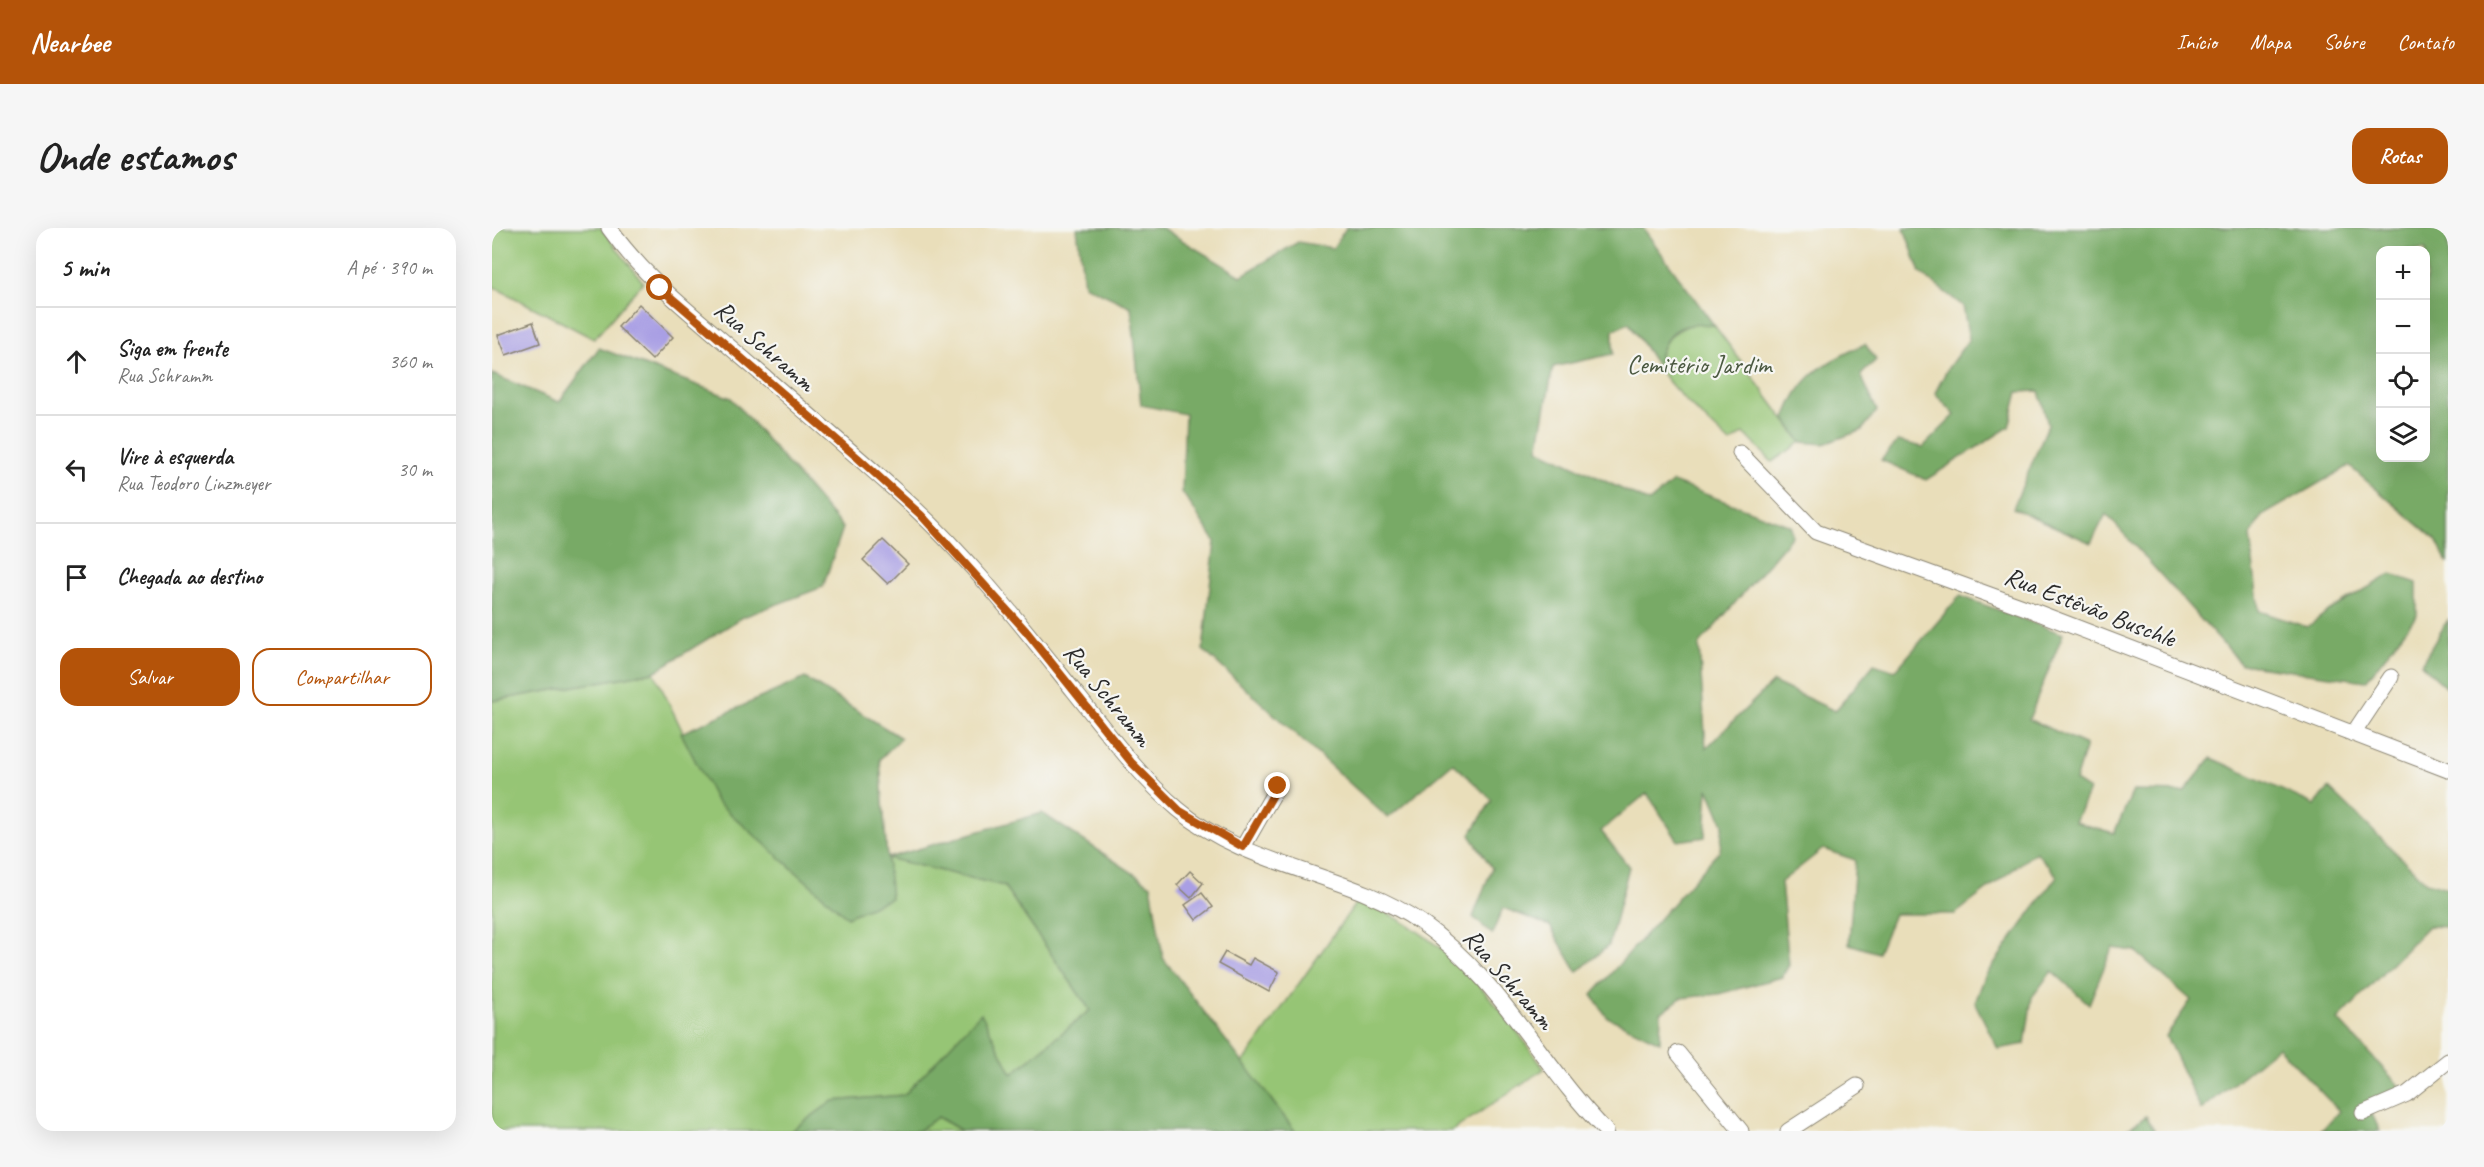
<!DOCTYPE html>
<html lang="pt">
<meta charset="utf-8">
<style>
body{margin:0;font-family:Caveat,sans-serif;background:#f6f6f6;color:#222}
.controls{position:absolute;right:18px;top:18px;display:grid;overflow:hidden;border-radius:12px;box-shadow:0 6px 24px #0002}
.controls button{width:54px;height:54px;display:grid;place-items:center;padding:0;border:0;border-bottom:2px solid #e0e0e0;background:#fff;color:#222;font:30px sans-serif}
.stop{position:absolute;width:18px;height:18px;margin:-14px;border:4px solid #b45309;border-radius:50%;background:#fff}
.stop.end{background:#b45309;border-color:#fff;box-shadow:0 2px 6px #0008}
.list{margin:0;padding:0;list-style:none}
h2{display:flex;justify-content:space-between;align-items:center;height:78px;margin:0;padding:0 24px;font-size:26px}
h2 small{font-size:20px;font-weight:400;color:#767676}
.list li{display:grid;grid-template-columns:39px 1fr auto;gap:18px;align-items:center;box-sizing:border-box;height:108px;padding:0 24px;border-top:2px solid #e0e0e0}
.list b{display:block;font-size:22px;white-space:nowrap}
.list p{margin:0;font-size:20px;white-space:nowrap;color:#767676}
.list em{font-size:20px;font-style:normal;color:#767676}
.actions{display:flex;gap:12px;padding:18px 24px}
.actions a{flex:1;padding:14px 0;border:2px solid #b45309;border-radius:18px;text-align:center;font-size:21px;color:#b45309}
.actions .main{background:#b45309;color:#fff}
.icon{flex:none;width:33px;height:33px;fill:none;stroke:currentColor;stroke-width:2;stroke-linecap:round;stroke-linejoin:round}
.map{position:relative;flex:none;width:1956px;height:903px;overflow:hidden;border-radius:18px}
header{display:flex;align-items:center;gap:36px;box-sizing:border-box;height:84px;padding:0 30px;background:#b45309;color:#fff}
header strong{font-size:28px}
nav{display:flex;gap:33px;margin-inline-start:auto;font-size:21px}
.intro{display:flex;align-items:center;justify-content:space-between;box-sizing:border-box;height:144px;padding:0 36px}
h1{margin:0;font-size:42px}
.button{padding:15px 27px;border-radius:18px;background:#b45309;color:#fff;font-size:21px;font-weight:700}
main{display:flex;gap:36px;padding:0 36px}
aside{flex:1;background:#fff;border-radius:18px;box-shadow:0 6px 24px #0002}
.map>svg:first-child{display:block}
.green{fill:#96c575;stroke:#607850;stroke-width:1.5}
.forest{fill:#78aa66;stroke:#526a48;stroke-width:1.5;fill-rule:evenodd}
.building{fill:#a99fe4}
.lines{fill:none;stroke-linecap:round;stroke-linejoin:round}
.minor-casing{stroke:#8a8472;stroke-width:17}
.minor{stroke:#fff;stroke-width:15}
.route{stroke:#b45309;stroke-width:8}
.labels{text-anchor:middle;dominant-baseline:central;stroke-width:4.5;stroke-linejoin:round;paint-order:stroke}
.street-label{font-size:26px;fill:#2b2b2b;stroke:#f6f6f2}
.park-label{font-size:26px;fill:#4b5941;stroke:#f6f6f2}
</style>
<header>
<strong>Nearbee</strong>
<nav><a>Início</a><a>Mapa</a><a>Sobre</a><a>Contato</a></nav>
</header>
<div class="intro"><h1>Onde estamos</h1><a class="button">Rotas</a></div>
<main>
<aside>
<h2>5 min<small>A pé · 390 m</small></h2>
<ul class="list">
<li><svg class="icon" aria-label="ahead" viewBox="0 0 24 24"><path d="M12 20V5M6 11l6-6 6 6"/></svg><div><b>Siga em frente</b><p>Rua Schramm</p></div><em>360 m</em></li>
<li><svg class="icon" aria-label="left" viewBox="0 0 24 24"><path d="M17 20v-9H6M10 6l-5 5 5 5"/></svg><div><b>Vire à esquerda</b><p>Rua Teodoro Linzmeyer</p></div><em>30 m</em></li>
<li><svg class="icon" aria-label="arrive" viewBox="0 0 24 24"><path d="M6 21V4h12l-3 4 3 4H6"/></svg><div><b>Chegada ao destino</b></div></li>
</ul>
<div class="actions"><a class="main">Salvar</a><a>Compartilhar</a></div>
</aside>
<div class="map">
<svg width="1956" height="903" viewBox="0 0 1956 903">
<rect width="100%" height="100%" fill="#f6f6f2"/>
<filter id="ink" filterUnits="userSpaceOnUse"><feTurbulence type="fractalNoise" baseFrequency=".0167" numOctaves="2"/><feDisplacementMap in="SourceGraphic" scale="12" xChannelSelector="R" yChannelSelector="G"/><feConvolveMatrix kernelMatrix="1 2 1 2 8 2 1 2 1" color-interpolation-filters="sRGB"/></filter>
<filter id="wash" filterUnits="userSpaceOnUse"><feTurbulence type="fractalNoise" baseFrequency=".008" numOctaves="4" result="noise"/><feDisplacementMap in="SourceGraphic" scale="24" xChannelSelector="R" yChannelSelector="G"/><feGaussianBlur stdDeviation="1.35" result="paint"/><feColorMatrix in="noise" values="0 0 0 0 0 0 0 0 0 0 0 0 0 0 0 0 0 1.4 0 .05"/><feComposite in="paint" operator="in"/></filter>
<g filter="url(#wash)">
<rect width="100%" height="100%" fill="#e9deba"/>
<path class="green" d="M0,0H109L151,54L102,111L0,58Z
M1202,95L1222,97L1309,214L1280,234L1252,205L1238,215C1212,189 1186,169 1165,138C1171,112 1176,105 1202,95Z
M162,444L224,573L395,630L512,658L598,782L520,846L489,786L412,867L341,873L299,903H0V473Z
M866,672C949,703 1003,770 1052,841L960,903H803L751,835Z
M445,889L470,903H425Z"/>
<path class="forest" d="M585,0H670L749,48L806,14L841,20L854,0H1151L1222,97C1187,93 1172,103 1165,138L1137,95L1121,102V126L1061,139L1046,221L1157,274L1181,254L1299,298L1300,308L1207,417L1214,520L1281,454L1343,483L1382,436L1403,443L1468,368L1571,406L1537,491L1594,517L1583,553L1597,562L1583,594L1622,605L1641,563L1692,564L1719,530L1823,577L1837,560L1934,654L1956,660V699L1936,698L1846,792L1915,866L1878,882L1888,903H1829L1847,883L1786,819L1709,882L1674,808L1699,772L1643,723L1620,720L1597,776L1560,743L1540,769L1533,816L1506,821L1483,775L1493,748L1565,648L1544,624L1463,686H1402L1386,725L1357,716L1363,632L1331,621L1289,654L1297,737L1290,749L1227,766L1189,770L1169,785L1168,814L1115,789L1100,767L1228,622L1231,596L1216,560L1213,609L1186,613L1155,565L1109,603L1137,639L1117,717L1085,744L1058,698L1011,680L1000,706L981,689L1000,640L978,607L1000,572L961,535L896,590L711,422L723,313L690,264L693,186L649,177L639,79L592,57Z
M1412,0H1956V336L1944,312L1857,238L1770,288L1758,308L1767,383L1815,399L1838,382L1899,346L1925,355V387L1874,453L1749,436L1614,286L1599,315L1521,280L1556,197L1547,163L1526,164L1517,199L1434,252L1389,232L1406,213L1431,219L1463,187L1443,165L1456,140L1477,111L1471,78L1428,45ZM1888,22H1934V230H1888Z
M1373,116L1384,132L1369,147L1385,183L1370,202L1332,216L1309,214L1293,191C1308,146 1332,136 1373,116Z
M107,120L239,170L351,300L331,359L251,389L162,444L0,473V146L67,174Z
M1956,392V461L1929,436Z
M313,450L409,510L388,531L395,630L550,585L659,657L671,730L803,903H470L446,889L425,903H299L341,873L412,867L489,785L520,846L598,782L512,658L395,630L399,670L355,689L224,573L189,505Z
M1654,888L1663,903H1633Z"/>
<g id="blocks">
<path class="building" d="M147,76L181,109L160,132L126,99Z
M41,94L48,115L14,127L6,107Z
M391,312L416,336L396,356L371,332Z
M698,643L711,655L699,670L685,657Z
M710,665L721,679L704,692L693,677Z
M733,724L757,737L761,730L787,744L777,764L726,736Z"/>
</g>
</g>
<g filter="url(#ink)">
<use href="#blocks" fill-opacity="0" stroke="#8a8472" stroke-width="1.5"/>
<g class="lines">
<defs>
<path id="minor" d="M117,0C151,48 195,82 239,120C294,167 350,215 404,263C471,322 527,394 582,463C615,504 646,547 686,581C753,639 857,645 928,694C1009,751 1047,835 1114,903
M1248,225L1324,304L1534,380L1956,542
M1861,506L1899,449
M751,619L786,558
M1186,825L1249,903
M1871,885L1915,866L1956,833
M1296,903L1365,858"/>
</defs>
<use href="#minor" class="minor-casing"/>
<use href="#minor" class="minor"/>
</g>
</g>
<g class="lines" filter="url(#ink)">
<path class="route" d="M168,60L366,230L429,287L534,403L639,534L688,583L751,619L786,558"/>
</g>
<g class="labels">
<g class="street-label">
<text transform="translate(273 118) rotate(41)">Rua Schramm</text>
<text transform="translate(1598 379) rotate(21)">Rua Estêvão Buschle</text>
<text transform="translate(616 467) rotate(51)">Rua Schramm</text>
<text transform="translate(1017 751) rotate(49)">Rua Schramm</text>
</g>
<g class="park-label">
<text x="1207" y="136">Cemitério Jardim</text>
</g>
</g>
</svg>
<div class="controls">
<button>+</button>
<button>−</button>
<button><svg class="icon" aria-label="locate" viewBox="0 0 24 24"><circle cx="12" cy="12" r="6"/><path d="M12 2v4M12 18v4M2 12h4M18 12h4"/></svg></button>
<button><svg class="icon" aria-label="layers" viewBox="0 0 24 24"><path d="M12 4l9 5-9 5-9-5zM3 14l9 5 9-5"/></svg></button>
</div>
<div class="stop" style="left:168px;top:60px"></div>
<div class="stop end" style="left:786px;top:558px"></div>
</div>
</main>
